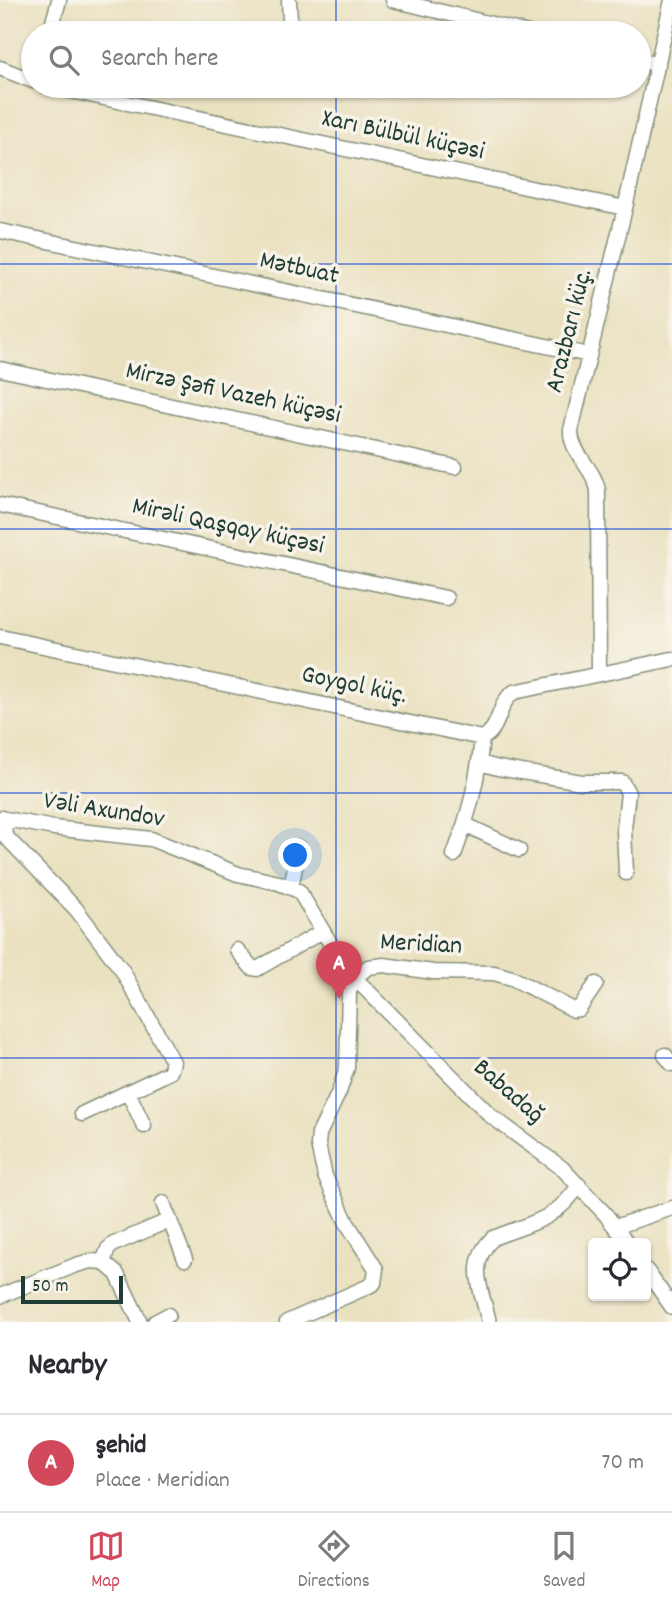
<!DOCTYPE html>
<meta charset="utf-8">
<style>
body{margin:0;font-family:Dekko,sans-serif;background:#f2f2f3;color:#2b2b33}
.controls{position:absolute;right:21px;bottom:21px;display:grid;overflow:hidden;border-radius:7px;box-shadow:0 2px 5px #0004}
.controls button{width:63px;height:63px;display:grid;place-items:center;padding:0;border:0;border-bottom:2px solid #e1e1e2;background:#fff;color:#2b2b33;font:35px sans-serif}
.scale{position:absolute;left:21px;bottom:18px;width:102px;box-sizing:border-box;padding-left:7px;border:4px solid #1f3d34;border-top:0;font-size:19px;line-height:24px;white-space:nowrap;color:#1f3d34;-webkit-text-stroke:5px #f7f3e8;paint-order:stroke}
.you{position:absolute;left:296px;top:856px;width:24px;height:24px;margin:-18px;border:5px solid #fff;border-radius:50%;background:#1a73e8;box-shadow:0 0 0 10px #1a73e833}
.badge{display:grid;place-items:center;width:46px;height:46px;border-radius:50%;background:#d1495b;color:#fff;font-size:23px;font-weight:700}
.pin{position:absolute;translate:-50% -58px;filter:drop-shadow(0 2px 4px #0008)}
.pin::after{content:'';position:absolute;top:37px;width:24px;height:21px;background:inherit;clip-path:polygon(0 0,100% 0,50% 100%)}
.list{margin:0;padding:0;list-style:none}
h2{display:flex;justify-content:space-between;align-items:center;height:91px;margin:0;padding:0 28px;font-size:30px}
h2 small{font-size:23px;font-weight:400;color:#7c7c81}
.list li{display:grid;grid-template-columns:46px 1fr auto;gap:21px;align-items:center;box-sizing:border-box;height:98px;padding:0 28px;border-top:2px solid #e1e1e2}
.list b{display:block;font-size:26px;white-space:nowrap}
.list p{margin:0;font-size:23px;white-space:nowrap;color:#7c7c81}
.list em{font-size:23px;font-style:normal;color:#7c7c81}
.icon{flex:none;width:38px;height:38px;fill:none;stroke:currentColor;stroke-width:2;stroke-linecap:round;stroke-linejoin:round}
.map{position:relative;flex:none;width:672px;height:1322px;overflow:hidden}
.search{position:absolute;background:#fff;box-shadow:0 2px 5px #0004;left:21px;right:21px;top:21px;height:77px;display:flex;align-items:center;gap:18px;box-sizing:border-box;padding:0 24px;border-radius:38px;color:#7c7c81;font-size:26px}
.sheet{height:189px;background:#fff}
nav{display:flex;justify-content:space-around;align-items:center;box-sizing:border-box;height:98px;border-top:2px solid #e1e1e2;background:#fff;font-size:19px;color:#7c7c81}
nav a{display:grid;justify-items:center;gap:4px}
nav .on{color:#d1495b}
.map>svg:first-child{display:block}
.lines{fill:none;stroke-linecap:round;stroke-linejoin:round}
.minor-casing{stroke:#848f7a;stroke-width:17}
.minor{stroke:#fff;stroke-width:14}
.grid{fill:none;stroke:#1d4ed8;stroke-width:2;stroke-opacity:0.55}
.labels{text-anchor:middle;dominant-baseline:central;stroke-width:7;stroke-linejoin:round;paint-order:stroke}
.street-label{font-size:26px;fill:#1f3d34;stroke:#f7f3e8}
</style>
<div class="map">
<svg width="672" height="1322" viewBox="0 0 672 1322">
<rect width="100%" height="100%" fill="#f7f3e8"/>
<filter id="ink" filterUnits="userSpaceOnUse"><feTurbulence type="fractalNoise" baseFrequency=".0143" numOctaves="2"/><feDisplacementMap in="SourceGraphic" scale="14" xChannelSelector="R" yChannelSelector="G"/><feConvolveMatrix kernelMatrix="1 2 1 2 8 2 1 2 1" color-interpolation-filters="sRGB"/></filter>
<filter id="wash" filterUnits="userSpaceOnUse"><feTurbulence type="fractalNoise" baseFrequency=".00686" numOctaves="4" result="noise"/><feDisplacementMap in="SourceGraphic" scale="28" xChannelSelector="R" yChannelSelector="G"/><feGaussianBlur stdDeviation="1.57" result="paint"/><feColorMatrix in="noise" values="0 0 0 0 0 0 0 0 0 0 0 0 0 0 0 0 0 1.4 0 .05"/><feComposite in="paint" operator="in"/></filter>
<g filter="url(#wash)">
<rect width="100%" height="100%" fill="#eae1c0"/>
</g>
<g filter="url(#ink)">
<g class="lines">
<defs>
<path id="minor" d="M289,0L290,21
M393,0L528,33
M50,33L59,0
M639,60L658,65
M0,68L33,81
M47,86L625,208
M0,231L589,355
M0,369L455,467
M0,505L446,598
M0,637L482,738C501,730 497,703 514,692L672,659
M599,674L598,490C594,468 570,453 571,430L625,208L672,0
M480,763L498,768L582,782H622L628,793L624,829L626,873
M0,818L54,828L151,839L238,874L279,883L299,891L345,968L491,1116L562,1168L606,1215L627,1243
M2,818L6,837L76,909L122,970L173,1062L170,1072L82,1114
M466,825L519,850
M454,855C469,816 478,780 482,738
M291,887L299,848
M237,950L252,968L257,969L323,931
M665,1055L672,1064
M128,1092L144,1126
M163,1203L185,1259
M615,1227L672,1208
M103,1262L108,1249L114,1244L170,1220
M646,1270L672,1307
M0,1296L76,1265L91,1261L103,1262L117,1274L140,1322
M155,1322L168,1315
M287,1322L367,1287L374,1283L376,1269L347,1223L325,1176L318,1145L319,1134L339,1092L347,1068L349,992L355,978L368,967L384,965L433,972L494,973L512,978L574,1010L579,1009L596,984
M489,1322C482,1291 466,1263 493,1238C530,1223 556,1221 579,1185"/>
</defs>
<use href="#minor" class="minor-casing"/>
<use href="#minor" class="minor"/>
</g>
</g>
<path class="grid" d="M336,0V33M336,86V1322M0,264H672M0,529H672M0,793H672M0,1058H672"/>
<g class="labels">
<g class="street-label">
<text transform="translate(403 136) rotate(12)">Xarı Bülbül küçəsi</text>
<text transform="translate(299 269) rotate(12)">Mətbuat</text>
<text transform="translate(570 331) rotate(-76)">Arazbarı küç.</text>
<text transform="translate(233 394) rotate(12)">Mirzə Şəfi Vazeh küçəsi</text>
<text transform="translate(228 527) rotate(12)">Mirəli Qaşqay küçəsi</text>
<text transform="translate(354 686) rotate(12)">Goygol küç.</text>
<text transform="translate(104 811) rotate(9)">Vəli Axundov</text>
<text transform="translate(421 945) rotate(3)">Meridian</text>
<text transform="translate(508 1092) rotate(41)">Babadağ</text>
</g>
</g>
</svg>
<div class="controls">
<button><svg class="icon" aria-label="locate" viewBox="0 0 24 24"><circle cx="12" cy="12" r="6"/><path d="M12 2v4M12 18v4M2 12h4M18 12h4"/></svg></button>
</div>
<div class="scale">50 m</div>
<div class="you"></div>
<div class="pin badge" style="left:339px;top:999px">A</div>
<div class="search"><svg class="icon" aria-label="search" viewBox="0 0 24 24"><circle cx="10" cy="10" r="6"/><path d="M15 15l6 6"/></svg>Search here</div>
</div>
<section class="sheet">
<h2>Nearby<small></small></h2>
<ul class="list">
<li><span class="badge">A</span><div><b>şehid</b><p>Place · Meridian</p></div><em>70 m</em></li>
</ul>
</section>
<nav>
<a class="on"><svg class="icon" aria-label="map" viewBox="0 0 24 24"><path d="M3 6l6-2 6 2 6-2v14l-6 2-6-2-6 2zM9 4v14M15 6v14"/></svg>Map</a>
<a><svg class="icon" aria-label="directions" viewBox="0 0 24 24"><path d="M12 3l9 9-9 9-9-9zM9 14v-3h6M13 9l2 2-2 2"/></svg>Directions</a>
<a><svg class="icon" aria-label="saved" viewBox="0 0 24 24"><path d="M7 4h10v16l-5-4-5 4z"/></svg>Saved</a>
</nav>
